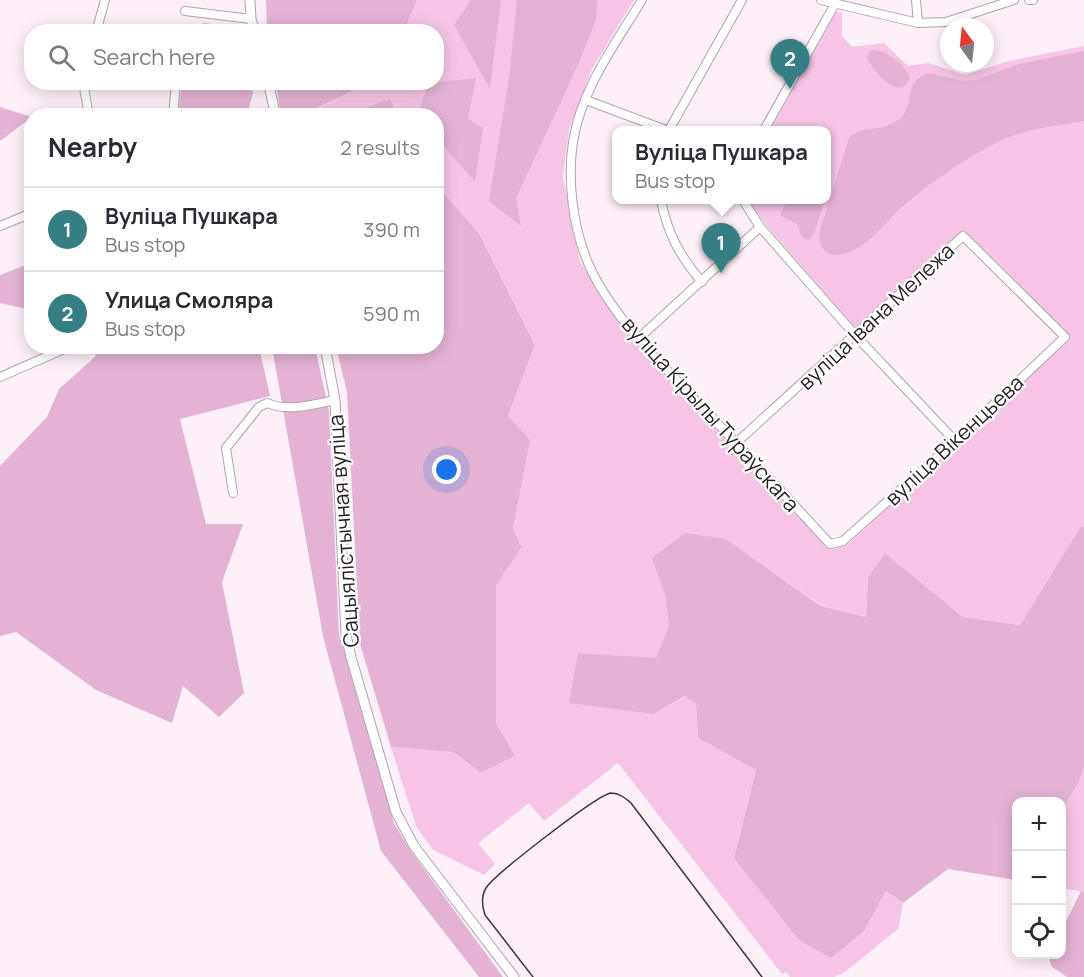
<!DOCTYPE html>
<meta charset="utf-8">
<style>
body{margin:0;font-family:Manrope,sans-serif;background:#f7f7f7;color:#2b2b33}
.controls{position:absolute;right:18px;bottom:18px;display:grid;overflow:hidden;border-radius:12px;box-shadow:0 3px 15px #0003}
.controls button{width:54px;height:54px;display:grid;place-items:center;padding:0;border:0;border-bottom:2px solid #e1e1e2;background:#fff;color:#2b2b33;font:30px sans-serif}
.compass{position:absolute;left:940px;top:18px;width:54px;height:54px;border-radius:50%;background:#fff;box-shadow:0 3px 15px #0003;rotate:345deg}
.you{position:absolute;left:447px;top:470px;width:21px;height:21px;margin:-15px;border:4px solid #fff;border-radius:50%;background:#1a73e8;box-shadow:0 0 0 9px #1a73e833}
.badge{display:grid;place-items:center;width:39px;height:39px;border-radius:50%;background:#357e84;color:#fff;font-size:20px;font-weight:700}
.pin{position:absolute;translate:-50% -50px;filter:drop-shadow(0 2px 3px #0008)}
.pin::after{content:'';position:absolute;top:32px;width:21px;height:18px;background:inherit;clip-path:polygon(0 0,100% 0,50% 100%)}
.popup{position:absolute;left:612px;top:126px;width:219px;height:78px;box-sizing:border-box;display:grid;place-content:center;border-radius:12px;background:#fff;filter:drop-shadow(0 2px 4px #0005);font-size:20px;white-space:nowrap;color:#7c7c81}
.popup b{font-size:22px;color:#2b2b33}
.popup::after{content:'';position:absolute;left:50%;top:100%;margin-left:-12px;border:12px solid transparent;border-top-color:#fff}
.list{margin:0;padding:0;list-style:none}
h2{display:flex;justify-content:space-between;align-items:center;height:78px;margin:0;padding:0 24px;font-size:26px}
h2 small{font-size:20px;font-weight:400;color:#7c7c81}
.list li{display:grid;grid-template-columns:39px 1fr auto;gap:18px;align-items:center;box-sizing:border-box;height:84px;padding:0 24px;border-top:2px solid #e1e1e2}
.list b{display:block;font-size:22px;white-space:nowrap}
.list p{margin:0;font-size:20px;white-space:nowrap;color:#7c7c81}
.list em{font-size:20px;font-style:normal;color:#7c7c81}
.icon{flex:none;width:33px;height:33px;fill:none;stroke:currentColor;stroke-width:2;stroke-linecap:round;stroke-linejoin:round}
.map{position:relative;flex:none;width:1084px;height:977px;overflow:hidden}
.search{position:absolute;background:#fff;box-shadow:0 3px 15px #0003;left:24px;top:24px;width:420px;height:66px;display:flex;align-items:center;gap:15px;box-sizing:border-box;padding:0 21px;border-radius:24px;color:#7c7c81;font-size:22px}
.panel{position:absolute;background:#fff;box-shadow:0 3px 15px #0003;left:24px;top:108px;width:420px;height:246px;border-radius:24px}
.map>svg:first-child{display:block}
.green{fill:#f6c5e5}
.forest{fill:#e4b3d3}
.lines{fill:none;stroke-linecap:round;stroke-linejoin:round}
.minor-casing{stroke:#b0a4ac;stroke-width:10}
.major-casing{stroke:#b0a4ac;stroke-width:11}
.minor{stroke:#fff;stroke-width:8}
.major{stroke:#fff;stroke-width:9}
.tram{stroke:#3d373b;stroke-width:1.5}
.labels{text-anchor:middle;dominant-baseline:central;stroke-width:4.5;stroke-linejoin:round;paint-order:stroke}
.street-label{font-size:21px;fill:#241f22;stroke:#fff}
</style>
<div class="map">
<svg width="1084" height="977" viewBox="0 0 1084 977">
<rect width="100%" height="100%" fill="#fef0f9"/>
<path class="green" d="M417,0H634L592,69L569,130L563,176L580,262L634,341L829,549L847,545L1070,338L962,231L856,329L765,224L749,201L826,200V130H769L836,12L842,13V36L852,47L884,43L908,66L929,63L965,75L1009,61L1084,46V527L1081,526L1020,625L963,617L885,553L868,577L866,617L822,606L726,539L653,558L665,595L669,626L656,659L578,653L654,714L686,696L696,704L698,738L756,770L734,858L864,931L886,891L903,903L898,929L845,972L834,977H790L786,972L782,974L618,763L544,821L529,803L478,843L495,864L484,875L433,850L416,826L391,747L453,752L481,773L515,756L496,723V584L522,547L513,530L529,440L508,416L535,345L480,235L437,185L436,116H302L370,83L436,82V32L404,31Z
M1084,768V892L1062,888V810L1078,784Z"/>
<path class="forest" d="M266,0H417L404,31L267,32Z
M471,0H501L490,89L454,25Z
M517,0H597L596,20L577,67L516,198L521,226L489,201L509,78Z
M204,23L234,27L235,31H187Z
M874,50C887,50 905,65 910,77C902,105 872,71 867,57L870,51Z
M1084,51V121C1060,125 1035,128 1012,136C982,147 935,179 910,200C889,216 873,244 847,253C827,259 817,249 820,230L849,138C861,125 882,132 897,121C918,107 900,82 929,73L963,81L976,80L1019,64Z
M476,78L468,119L483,128L475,182L437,138L436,116L417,115L429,83Z
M182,82L250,83L253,93L247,115H178Z
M276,83V82L370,83L302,115H281Z
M390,99L397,114L346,115Z
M0,107L32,117L0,141Z
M437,185L480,235L535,345L508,416L530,440L513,529L522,547L496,585V723L515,756L481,773L453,752L391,747L360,644L347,392L336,347L436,346Z
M791,200H825L814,234L809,240L802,237L797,224L783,217L781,214L784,206Z
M31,263V310L0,303V275Z
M90,347H259L270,396L180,419L206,524H243L222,582L244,693L219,717L183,686L172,723L96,690L16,632L0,636V466L47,417L59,389L96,356Z
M272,347H315L329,411L339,634L394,823L410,850L503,977H479L381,851L323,636Z
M1081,526L1084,527V768L1078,784L1062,810V802H1016V880L948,869L903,903L886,891L864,931L831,958L799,940L734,858L756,770L698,738L696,704L685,696L654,714L569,703L578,653L656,658L669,626L665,595L652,558L685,533L726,539L821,606L866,617L868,577L885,553L963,617L1020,625Z
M1081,891L1084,892V977H1067L1052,967L1048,955L1062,954V929Z"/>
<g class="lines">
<defs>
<path id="minor" d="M642,0C615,44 581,90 573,142C567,180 573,227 588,263C611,316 661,363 700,405C744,451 787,497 830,544L843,541L955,441L1065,337L963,236L736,443
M821,0L918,23L946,22L1014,0
M916,0L918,23
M1029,0H1033
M185,11L251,19
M96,32L105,0
M83,82L89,116
M586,100L666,130
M173,116L176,82
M669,130L742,0
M764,130L835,4
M661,200C667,232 680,257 702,282
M743,200L760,227L855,335L955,441
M0,226L32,213
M638,339L760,227
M0,377L71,346
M233,493L226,448L259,407L267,403C288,412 313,405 335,400"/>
<path id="major" d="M250,0L251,19L255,32
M268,82L276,116
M325,346L335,400L346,635L351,657L396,812L414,846L514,977"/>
</defs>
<use href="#minor" class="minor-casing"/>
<use href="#major" class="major-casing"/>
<use href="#minor" class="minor"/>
<use href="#major" class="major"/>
<path class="tram" d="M533,977L485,915C482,906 481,896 486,888C495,874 597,795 611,793C619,793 625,798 631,803L762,977"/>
</g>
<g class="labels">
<g class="street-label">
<text transform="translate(876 316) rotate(-43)">вуліца Івана Мележа</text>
<text transform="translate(711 414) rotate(48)">вуліца Кірылы Тураўскага</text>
<text transform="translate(954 440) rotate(-43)">вуліца Вікенцьева</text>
<text transform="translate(343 531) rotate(-94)">Сацыялістычная вуліца</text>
</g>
</g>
</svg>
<div class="controls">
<button>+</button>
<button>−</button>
<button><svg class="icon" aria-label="locate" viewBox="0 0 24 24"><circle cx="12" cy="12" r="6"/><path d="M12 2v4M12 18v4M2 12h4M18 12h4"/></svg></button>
</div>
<svg class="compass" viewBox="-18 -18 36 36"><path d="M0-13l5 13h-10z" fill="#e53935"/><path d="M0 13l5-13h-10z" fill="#7c7c81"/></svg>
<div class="you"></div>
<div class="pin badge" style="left:721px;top:273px">1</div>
<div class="popup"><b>Вуліца Пушкара</b>Bus stop</div>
<div class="pin badge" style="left:790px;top:89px">2</div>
<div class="search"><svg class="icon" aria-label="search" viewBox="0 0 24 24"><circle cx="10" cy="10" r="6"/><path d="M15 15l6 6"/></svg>Search here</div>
<section class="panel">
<h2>Nearby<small>2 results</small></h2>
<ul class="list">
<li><span class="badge">1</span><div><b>Вуліца Пушкара</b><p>Bus stop</p></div><em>390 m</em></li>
<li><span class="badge">2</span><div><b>Улица Смоляра</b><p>Bus stop</p></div><em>590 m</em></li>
</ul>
</section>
</div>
